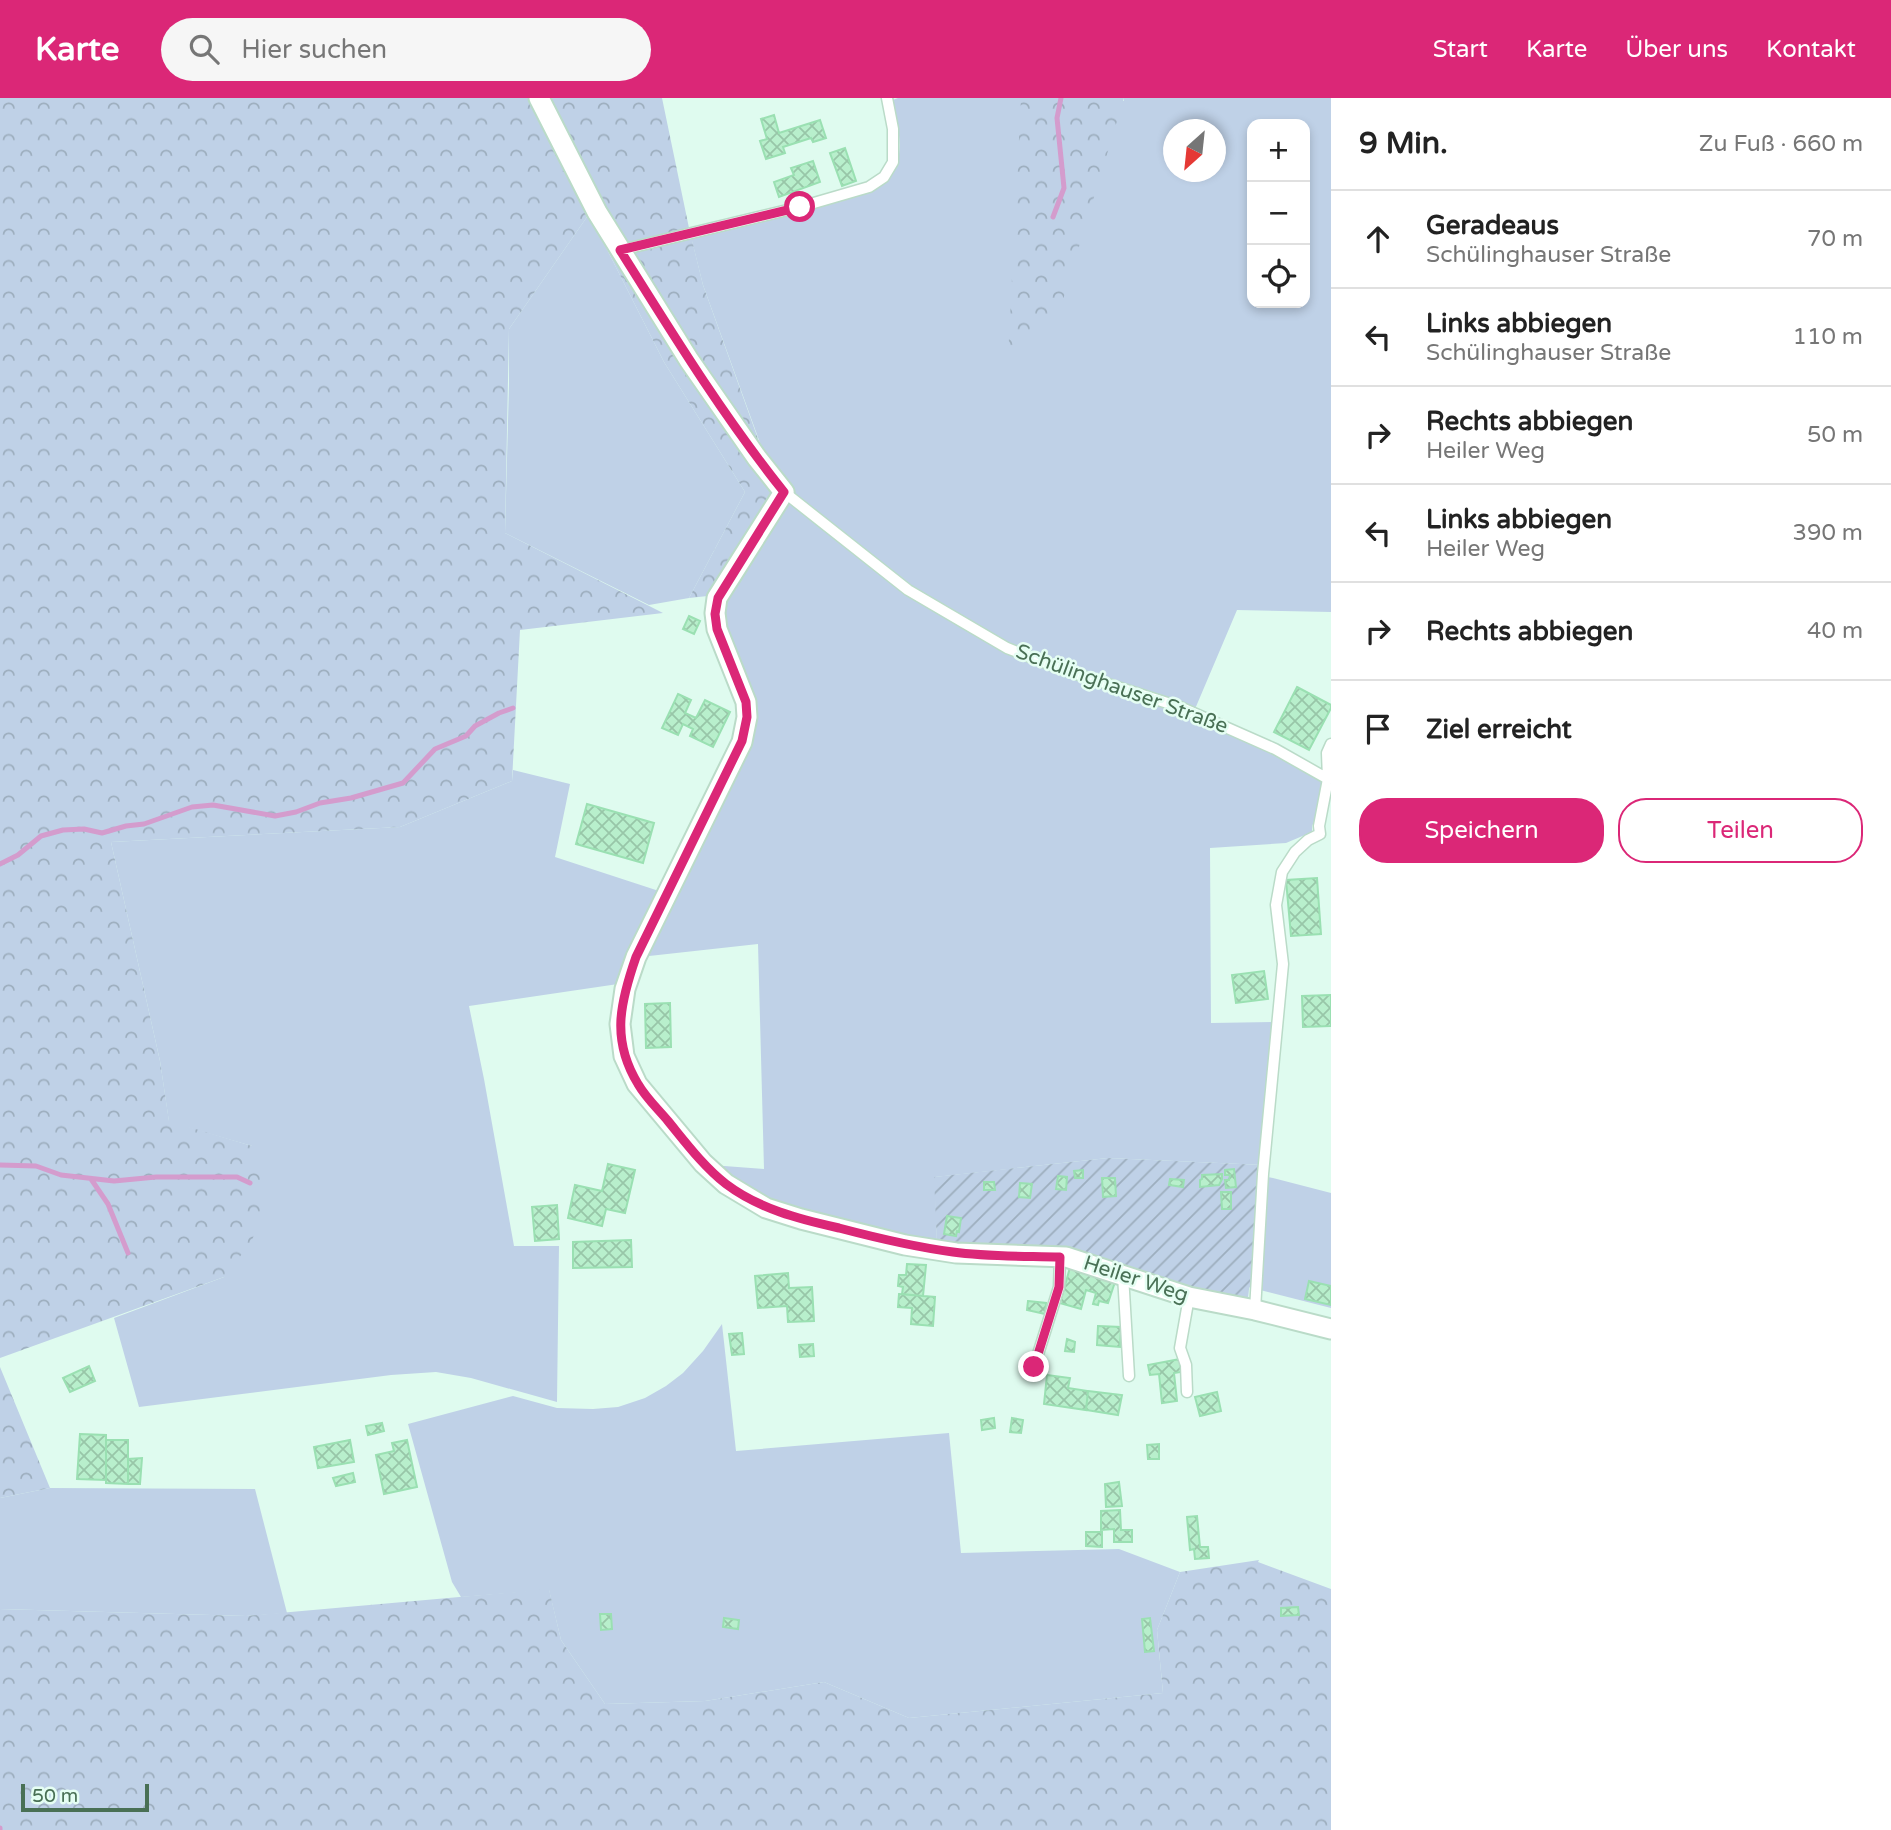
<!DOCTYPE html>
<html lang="de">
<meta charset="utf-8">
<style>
body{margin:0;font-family:"Varela Round",sans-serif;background:#f6f6f6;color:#222}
.controls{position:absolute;right:21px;top:21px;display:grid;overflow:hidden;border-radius:14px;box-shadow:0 4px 10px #0003}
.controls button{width:63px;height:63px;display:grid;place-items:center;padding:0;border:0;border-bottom:2px solid #e0e0e0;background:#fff;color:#222;font:35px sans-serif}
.compass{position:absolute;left:1163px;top:21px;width:63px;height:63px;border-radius:50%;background:#fff;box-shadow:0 4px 10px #0003;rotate:207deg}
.scale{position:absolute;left:21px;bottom:18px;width:128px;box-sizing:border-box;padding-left:7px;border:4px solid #497055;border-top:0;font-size:19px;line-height:24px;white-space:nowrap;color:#497055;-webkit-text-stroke:5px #e5fef3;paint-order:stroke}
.stop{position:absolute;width:21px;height:21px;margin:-16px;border:5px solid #db2777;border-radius:50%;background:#fff}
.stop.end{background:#db2777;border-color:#fff;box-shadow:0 2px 7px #0008}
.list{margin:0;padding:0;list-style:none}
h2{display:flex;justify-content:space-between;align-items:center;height:91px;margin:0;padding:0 28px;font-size:30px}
h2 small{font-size:23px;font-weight:400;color:#767676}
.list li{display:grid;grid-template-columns:46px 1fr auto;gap:21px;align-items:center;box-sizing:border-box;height:98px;padding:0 28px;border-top:2px solid #e0e0e0}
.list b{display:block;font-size:26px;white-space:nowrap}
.list p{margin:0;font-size:23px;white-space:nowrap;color:#767676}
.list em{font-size:23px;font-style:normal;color:#767676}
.actions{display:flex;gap:14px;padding:21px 28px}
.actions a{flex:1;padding:16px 0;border:2px solid #db2777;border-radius:28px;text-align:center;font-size:24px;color:#db2777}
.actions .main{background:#db2777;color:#fff}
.icon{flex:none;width:38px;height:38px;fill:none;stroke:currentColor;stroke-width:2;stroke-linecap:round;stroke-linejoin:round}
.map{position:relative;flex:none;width:1331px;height:1732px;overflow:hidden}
header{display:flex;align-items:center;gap:42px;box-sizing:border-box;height:98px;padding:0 35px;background:#db2777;color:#fff}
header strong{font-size:33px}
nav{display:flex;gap:38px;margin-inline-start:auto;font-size:24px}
.search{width:490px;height:63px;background:#f6f6f6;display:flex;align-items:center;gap:18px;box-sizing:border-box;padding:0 24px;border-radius:38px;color:#767676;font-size:26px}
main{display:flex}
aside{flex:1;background:#fff}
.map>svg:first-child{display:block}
.green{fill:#bfd1e7;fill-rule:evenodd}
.forest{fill:url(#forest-crowns)}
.garden{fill:url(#garden-furrows)}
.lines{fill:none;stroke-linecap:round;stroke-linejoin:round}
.stream{stroke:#d49ccd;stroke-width:5}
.building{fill:url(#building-cross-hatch);stroke:#9ae0b2;stroke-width:2}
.lane-casing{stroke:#badbc8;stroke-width:13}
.street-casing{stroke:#badbc8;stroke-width:23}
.lane{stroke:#fff;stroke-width:10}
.street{stroke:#fff;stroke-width:19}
.route{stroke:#db2777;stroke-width:9}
.labels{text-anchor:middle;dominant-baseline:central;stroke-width:5;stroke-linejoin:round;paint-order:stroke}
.street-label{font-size:21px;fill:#497055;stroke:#e5fef3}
</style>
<header>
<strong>Karte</strong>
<div class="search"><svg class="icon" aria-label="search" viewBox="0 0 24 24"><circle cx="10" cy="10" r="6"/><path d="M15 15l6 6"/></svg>Hier suchen</div>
<nav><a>Start</a><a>Karte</a><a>Über uns</a><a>Kontakt</a></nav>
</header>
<main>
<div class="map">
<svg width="1331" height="1732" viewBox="0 0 1331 1732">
<defs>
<pattern id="forest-crowns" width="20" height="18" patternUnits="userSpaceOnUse" patternTransform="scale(1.75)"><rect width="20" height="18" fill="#bfd1e7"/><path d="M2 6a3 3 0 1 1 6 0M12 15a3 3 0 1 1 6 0" fill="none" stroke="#9daebe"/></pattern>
<pattern id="garden-furrows" width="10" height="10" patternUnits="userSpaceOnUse" patternTransform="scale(1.75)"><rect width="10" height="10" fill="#bfd1e7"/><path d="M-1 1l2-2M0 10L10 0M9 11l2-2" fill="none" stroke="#9daebe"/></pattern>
<pattern id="building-cross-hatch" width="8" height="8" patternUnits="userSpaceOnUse" patternTransform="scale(1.75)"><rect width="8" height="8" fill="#b8efcc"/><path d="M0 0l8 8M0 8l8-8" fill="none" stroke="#98c6a8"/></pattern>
</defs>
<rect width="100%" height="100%" fill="#dffbef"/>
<path class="green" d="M898,0H1109L1124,3V0H1331V514L1237,512L1195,611L1063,568L1009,546L909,489L789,393L768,367L703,187L691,139L888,80C908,56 897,30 893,2ZM1252,26H1305V205H1252ZM1174,32H1216V74H1174Z
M589,116L664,264L745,394L689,500L649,507L505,435L509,286V231Z
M788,400L905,495L1006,552L1179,611L1273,653L1325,682L1321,709L1312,728V734L1286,745L1210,750L1211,925L1273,924L1263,1067L1108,1060L935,1079L937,1147L770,1106L711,1067L764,1071L758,846L640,859L746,645L729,555L721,500Z
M513,672L570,686L555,759L662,794L618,886L469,908L484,981L514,1148H559L557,1304L471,1280L436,1274L391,1277L139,1309L114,1220L224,1179L252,1048L169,1024L160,963L111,744L400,729L512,683Z
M1241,1075L1273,1080L1331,1095V1210L1248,1189Z
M722,1226L736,1353L949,1335L961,1455L1119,1451L1180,1474L1157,1532L1163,1595L909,1620L824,1584L705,1603L605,1606L561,1542L549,1492L461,1499L452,1484L408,1326L513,1298L557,1310L593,1311L618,1309L645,1300L666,1288L683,1275L703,1253Z
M50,1390L255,1391L287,1515L246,1518L0,1511V1400Z"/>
<path class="forest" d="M0,0H662L689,130L703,187L766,363L785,397L717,497L689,500L745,394L664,264L589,116L509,231L505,435L663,515L520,532L512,683L400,729L111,744L160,963L169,1023L252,1048L264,1084L261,1115L252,1143L224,1179L0,1260Z
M1021,0H1124L1062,205L1008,260Z
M0,1269L50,1390L0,1400Z
M1259,1462L1258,1464L1331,1491V1732H0V1511L246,1518L549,1491L561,1542L605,1606L705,1603L824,1584L909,1620L1163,1595L1157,1532L1180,1474Z"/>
<path class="garden" d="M1108,1060L1263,1067L1247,1209L1131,1174L937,1147L934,1079Z"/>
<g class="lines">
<path class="stream" d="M1053,119L1064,90L1057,20L1061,0
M0,766L18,757L41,738L63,732L84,731L102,735L126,728L144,726L192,709L213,707L275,718L296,714L320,705L351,700L403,685L435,651L466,638L475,628L499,615L513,610
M0,1067L36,1068L61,1077L114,1083L156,1079H237L250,1085
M91,1081L108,1106L128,1155
M0,1730V1732"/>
</g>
<path class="building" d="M774,17L779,35L820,22L826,40L813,44L811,40L783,49L785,55L766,61L760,43L767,41L761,21Z
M845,50L856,83L842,88L830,55Z
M813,63L820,84L779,99L774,84L794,77L791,70Z
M689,518L700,523L694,536L683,531Z
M1297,589L1331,607V610L1309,652L1274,634Z
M678,596L691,602L685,615L696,620L705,602L730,614L713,649L690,638L693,631L683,626L678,637L662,630Z
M587,706L654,725L643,765L576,746Z
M1317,780L1321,836L1291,838L1286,782Z
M1264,873L1268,901L1236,905L1232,877Z
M1331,897V928L1303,929L1302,898Z
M670,905L671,949L646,950L645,906Z
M608,1066L635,1072L625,1115L606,1111L602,1128L568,1120L575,1087L602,1093Z
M1234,1071L1236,1089L1226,1090L1225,1082H1229L1230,1077H1225V1072Z
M1083,1072V1080H1075L1074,1073Z
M1222,1076V1081L1219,1087L1200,1089V1082L1202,1081V1077Z
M1058,1078L1067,1079L1066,1092L1056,1091Z
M1102,1080H1115L1116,1098L1103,1099Z
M1170,1081L1184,1082L1183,1089L1169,1087Z
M984,1084H994L995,1092H984Z
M1020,1085L1032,1086L1030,1100L1019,1099Z
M1221,1094H1231V1111H1222Z
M557,1107L559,1141L535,1143L532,1109Z
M947,1118L961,1120L959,1134L957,1133L956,1138L944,1136Z
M631,1142L632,1169L573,1170V1144Z
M907,1166L926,1167L923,1198L902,1196L903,1189L898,1188L899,1177H906Z
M1071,1166L1116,1181L1108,1205L1099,1203L1098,1207L1093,1206L1096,1195L1086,1192L1081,1211L1060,1205Z
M788,1175L789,1190L812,1189L814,1223L788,1224L787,1208L758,1210L755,1178Z
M1309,1183L1331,1188V1207L1305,1201Z
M899,1196L935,1199L933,1228L911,1226L912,1210L898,1209Z
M1028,1203L1046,1205L1045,1216L1027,1212Z
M1098,1228L1121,1229L1120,1249L1097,1247Z
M742,1235L744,1256L732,1257L729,1236Z
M1067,1241L1075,1244L1074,1254L1065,1253Z
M813,1246L814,1258L800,1259L799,1247Z
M1180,1261L1181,1274L1174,1275L1177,1303L1162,1305L1159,1276L1150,1277L1148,1267Z
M89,1268L95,1283L70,1294L63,1280Z
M1047,1277L1070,1280L1068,1290L1088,1293L1086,1312L1044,1306Z
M1088,1293L1122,1297L1118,1317L1086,1312Z
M1217,1294L1221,1313L1200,1318L1195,1299Z
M994,1320L995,1330L982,1332L981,1322Z
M1012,1320L1023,1322L1021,1335L1010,1334Z
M382,1325L384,1333L368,1337L366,1328Z
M80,1336L106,1337V1382L77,1381Z
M106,1342H128V1386L106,1385Z
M350,1342L354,1364L318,1370L314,1349Z
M407,1342L417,1389L384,1396L376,1357L394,1353L392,1345Z
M1159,1346V1361H1148L1147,1347Z
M142,1360L140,1386H128V1361Z
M353,1375L355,1384L336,1388L333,1380Z
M1119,1384L1122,1408L1106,1409L1105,1386Z
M1120,1412L1121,1432H1132V1444H1114V1431L1101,1432V1413Z
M1197,1418L1200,1449H1208L1209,1460L1195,1461L1194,1451L1190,1452L1187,1419Z
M1086,1434H1102V1449L1086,1448Z
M1298,1509L1299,1517L1281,1518V1510Z
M600,1516H611L612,1531L601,1532Z
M724,1520L739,1522L738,1531L723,1529Z
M1150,1520L1154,1553L1145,1554L1142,1521Z"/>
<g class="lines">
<defs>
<path id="lane" d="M621,152L800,109L869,89L884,79L893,64V31L887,0
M784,394L908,492L1007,550L1064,572L1180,609L1275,651L1328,681
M1123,1177L1129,1278
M1255,1212L1263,1076L1283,866L1276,807L1282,774L1295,754L1308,742L1320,736L1319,728L1328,681L1327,655L1331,646
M1034,1269L1059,1189L1060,1159
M1187,1294L1186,1267L1180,1250L1189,1199"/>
<path id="street" d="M539,0L597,114L689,262L757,360L784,394L717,500L715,515L717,531L746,604L747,619L742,644L636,859L625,891L620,926L624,958L637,986L703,1065L726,1086L766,1110L801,1121L905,1147L956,1155L1066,1159L1189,1199L1255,1212L1331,1231"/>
</defs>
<use href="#lane" class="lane-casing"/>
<use href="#street" class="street-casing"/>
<use href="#lane" class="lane"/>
<use href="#street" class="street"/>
</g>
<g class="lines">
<path class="route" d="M800,109L620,152C672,235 723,318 784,394L718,500L715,516L717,531L746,604L747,619L742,643L636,859C620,905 611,942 638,986C646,1000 658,1011 668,1023C686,1045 704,1069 726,1086C759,1111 799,1121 839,1130C877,1140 915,1149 953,1154C988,1159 1025,1158 1060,1159L1059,1189L1034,1269"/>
</g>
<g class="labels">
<g class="street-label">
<text transform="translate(1122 591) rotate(20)">Schülinghauser Straße</text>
<text transform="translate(1136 1181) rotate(18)">Heiler Weg</text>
</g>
</g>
</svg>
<div class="controls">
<button>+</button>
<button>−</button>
<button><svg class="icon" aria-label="locate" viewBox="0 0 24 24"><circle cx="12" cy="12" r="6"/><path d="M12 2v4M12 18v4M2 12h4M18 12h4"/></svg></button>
</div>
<svg class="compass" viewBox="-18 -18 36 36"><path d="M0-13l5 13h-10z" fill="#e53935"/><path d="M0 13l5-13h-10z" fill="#767676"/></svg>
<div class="scale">50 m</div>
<div class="stop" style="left:800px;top:109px"></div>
<div class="stop end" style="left:1034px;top:1269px"></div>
</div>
<aside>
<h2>9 Min.<small>Zu Fuß · 660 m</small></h2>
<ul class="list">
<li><svg class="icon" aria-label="ahead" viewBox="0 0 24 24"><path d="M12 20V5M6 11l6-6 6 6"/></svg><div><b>Geradeaus</b><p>Schülinghauser Straße</p></div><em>70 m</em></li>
<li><svg class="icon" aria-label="left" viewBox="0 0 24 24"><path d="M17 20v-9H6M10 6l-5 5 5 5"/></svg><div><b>Links abbiegen</b><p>Schülinghauser Straße</p></div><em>110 m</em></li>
<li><svg class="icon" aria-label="right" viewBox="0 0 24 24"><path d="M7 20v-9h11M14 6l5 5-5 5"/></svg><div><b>Rechts abbiegen</b><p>Heiler Weg</p></div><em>50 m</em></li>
<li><svg class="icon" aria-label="left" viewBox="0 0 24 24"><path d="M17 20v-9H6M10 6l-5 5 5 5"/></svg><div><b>Links abbiegen</b><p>Heiler Weg</p></div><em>390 m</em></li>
<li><svg class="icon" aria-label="right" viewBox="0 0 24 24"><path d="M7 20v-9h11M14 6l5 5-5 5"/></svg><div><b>Rechts abbiegen</b></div><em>40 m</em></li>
<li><svg class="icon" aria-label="arrive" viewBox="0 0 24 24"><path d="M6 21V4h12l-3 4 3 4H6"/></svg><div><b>Ziel erreicht</b></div></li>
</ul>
<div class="actions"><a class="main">Speichern</a><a>Teilen</a></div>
</aside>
</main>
